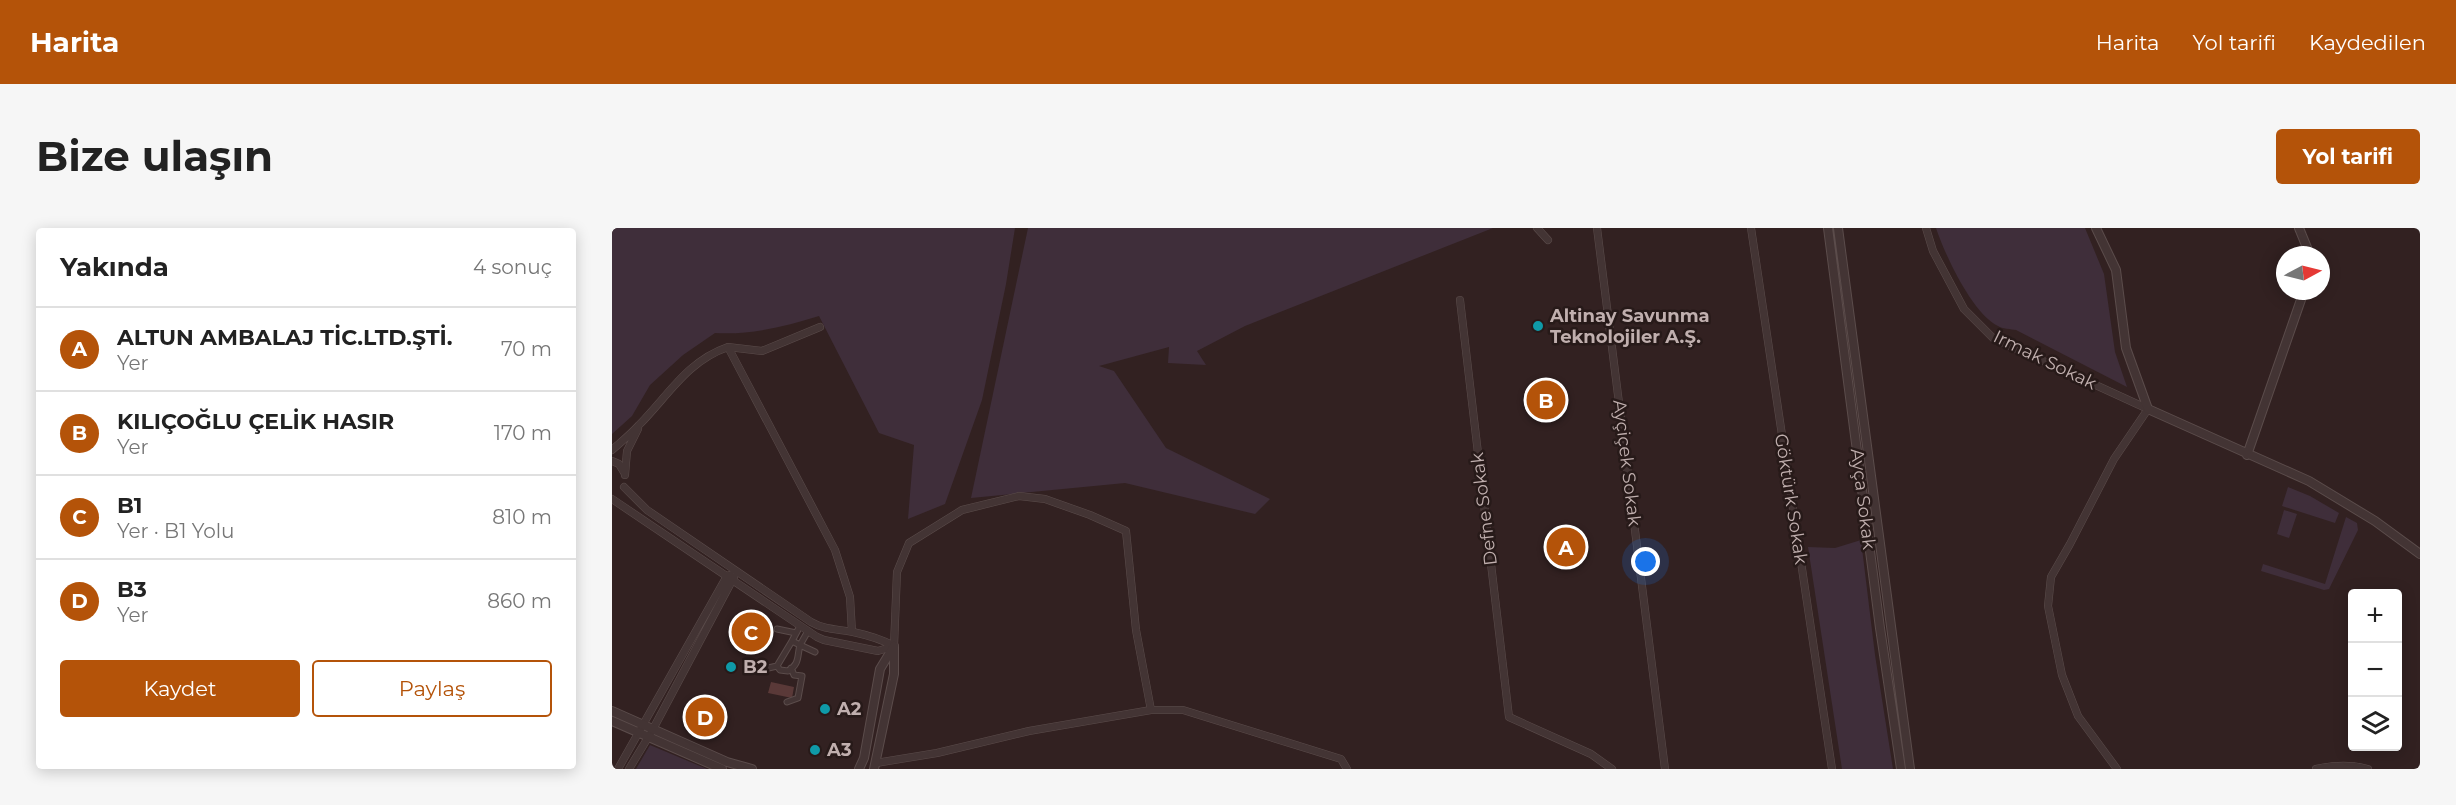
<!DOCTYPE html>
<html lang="tr">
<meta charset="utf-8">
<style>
body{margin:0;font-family:Montserrat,sans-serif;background:#f6f6f6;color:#222}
.controls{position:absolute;right:18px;bottom:18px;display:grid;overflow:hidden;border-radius:6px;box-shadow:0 3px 15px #0003}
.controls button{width:54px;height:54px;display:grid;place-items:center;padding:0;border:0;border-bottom:2px solid #e0e0e0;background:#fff;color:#222;font:30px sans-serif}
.compass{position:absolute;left:1664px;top:18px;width:54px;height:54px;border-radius:50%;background:#fff;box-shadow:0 3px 15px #0003;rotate:83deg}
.you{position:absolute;left:1034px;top:334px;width:21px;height:21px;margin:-15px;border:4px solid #fff;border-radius:50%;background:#1a73e8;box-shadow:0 0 0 9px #1a73e833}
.badge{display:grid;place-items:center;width:39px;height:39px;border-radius:50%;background:#b45309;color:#fff;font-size:20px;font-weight:700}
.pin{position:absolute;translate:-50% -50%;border:3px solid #fff;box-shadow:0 2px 6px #0006}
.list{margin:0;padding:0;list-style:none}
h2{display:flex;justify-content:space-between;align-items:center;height:78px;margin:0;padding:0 24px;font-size:26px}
h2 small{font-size:20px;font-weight:400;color:#767676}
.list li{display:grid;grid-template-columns:39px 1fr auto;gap:18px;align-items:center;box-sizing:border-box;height:84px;padding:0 24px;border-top:2px solid #e0e0e0}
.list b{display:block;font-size:22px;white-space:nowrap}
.list p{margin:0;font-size:20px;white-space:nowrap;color:#767676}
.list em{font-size:20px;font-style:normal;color:#767676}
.actions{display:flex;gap:12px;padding:18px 24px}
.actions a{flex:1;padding:14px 0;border:2px solid #b45309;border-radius:6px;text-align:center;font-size:21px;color:#b45309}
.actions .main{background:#b45309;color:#fff}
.icon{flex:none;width:33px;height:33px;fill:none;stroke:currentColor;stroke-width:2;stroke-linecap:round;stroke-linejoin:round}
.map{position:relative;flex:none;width:1808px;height:541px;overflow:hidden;border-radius:6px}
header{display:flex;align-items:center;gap:36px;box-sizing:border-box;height:84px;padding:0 30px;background:#b45309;color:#fff}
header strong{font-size:28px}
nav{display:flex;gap:33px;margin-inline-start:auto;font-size:21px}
.intro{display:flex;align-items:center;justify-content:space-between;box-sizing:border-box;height:144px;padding:0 36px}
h1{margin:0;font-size:42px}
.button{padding:15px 27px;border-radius:6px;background:#b45309;color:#fff;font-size:21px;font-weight:700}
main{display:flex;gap:36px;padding:0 36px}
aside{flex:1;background:#fff;border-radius:6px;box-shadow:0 3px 15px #0003}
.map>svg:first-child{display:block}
.green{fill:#3f2e3a}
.water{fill:#5a3938}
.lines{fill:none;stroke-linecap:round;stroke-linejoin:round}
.pedestrian-casing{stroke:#5b4c4b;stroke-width:7}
.minor-casing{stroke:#5b4c4b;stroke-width:8}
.tertiary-casing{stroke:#5b4c4b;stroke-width:10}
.pedestrian{stroke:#433434;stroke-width:5}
.minor{stroke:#433434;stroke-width:7}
.tertiary{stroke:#433434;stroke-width:8}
.culture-dot{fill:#0f9aa8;stroke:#271a19;stroke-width:2}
.labels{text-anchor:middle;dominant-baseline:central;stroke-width:5;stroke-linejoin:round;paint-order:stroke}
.poi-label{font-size:18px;font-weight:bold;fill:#c0afae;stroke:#271a19;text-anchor:start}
.street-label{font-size:18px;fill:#c0afae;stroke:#271a19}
</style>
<header>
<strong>Harita</strong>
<nav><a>Harita</a><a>Yol tarifi</a><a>Kaydedilen</a></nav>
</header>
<div class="intro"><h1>Bize ulaşın</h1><a class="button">Yol tarifi</a></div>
<main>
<aside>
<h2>Yakında<small>4 sonuç</small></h2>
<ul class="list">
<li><span class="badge">A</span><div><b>ALTUN AMBALAJ TİC.LTD.ŞTİ.</b><p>Yer</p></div><em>70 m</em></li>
<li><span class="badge">B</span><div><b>KILIÇOĞLU ÇELİK HASIR</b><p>Yer</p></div><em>170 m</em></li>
<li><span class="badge">C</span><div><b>B1</b><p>Yer · B1 Yolu</p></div><em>810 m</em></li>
<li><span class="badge">D</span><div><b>B3</b><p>Yer</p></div><em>860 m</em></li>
</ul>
<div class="actions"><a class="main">Kaydet</a><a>Paylaş</a></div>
</aside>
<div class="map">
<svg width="1808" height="541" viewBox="0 0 1808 541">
<rect width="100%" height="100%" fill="#322121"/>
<path class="green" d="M0,0H403L394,56L370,172L333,276L296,291L302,217L267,205L207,88C172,99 138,107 103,105L71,127L38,157L20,188L0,206Z
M416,0H881L633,98L585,123L594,137L556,135L557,119L487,138L502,143L554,220L658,271L643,286L513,255L359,270Z
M1324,0H1473L1492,46L1503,124L1515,159L1404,102C1399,101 1390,101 1386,98C1360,85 1333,27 1324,0Z
M1676,259L1698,268L1727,285L1723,295L1670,278Z
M1672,282L1685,286L1677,310L1665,306Z
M1734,289L1745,295L1746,302L1717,361L1712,362L1649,343L1651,336L1713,356Z
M1249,312L1263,427L1281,541H1230L1196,319L1223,320Z
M38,517L95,541H24Z"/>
<path class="water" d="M159,454L182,459L180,470L156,465Z"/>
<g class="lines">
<defs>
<path id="pedestrian" d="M188,398L180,413L188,417L196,403
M165,401L184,405
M180,413L165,438L168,442L176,443C188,436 185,428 188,417L203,424
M152,441L165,438
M175,474L186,470L190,448L182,447L179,440"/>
<path id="minor" d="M925,0L936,12
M985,0L1053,541
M1139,0L1220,541
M1314,0L1321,23L1352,81L1381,110L1536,181L1502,231L1458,316L1439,349L1436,378L1450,447L1466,488L1505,541
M848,72L897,489L979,526L1000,541
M116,119L150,123L208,99
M0,222C9,214 19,206 27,197C56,168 75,133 116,119L223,322L238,369L240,404
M0,233L7,236L13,246
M13,247L15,223L26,201
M12,259L35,282L199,394C213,402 225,401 241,404C255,407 269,411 282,418
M0,271L205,409L212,412L266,423L282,418
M282,418L285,344L297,315L350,282L407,268L433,271L478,287L514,303L524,402L539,482
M264,535L325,525L417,503L539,482H571L729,531L735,541
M6,541L115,348L118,347
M17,541L40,503L122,349
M1704,541C1722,537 1738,536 1756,541"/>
<path id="tertiary" d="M1216,0L1268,400L1289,541
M1226,0L1298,541
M1484,0L1504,42L1514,120L1536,181L1697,253L1763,293L1808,326
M1687,0L1698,27
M1635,227L1692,63
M0,483L115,534L140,541
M0,493L110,541
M247,541L252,530L268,441L282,418
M262,541L282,446V418"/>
</defs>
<use href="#pedestrian" class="pedestrian-casing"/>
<use href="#minor" class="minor-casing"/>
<use href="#tertiary" class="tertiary-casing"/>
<use href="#pedestrian" class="pedestrian"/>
<use href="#minor" class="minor"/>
<use href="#tertiary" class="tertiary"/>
</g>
<g class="culture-dot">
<circle cx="926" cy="98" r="6"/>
<circle cx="119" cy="439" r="6"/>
<circle cx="213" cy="481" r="6"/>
<circle cx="203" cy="522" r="6"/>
</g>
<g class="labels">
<g class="poi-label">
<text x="938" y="88">Altinay Savunma<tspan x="938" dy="21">Teknolojiler A.Ş.</tspan></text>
<text x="131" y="439">B2</text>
<text x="225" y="481">A2</text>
<text x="215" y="522">A3</text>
</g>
<g class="street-label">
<text transform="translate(1433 132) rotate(26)">Irmak Sokak</text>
<text transform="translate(1015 235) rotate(83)">Ayçiçek Sokak</text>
<text transform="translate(1179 271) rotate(81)">Göktürk Sokak</text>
<text transform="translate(1251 271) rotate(83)">Ayça Sokak</text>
<text transform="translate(872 281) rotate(-97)">Defne Sokak</text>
</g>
</g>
</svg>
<div class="controls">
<button>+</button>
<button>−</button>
<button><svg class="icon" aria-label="layers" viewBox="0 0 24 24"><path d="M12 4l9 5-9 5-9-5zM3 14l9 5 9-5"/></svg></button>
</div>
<svg class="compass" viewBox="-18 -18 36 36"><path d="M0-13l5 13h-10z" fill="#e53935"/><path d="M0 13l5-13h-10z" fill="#767676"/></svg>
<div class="you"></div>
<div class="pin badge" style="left:954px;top:319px">A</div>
<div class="pin badge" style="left:934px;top:172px">B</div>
<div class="pin badge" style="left:139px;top:404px">C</div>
<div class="pin badge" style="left:93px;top:489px">D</div>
</div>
</main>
